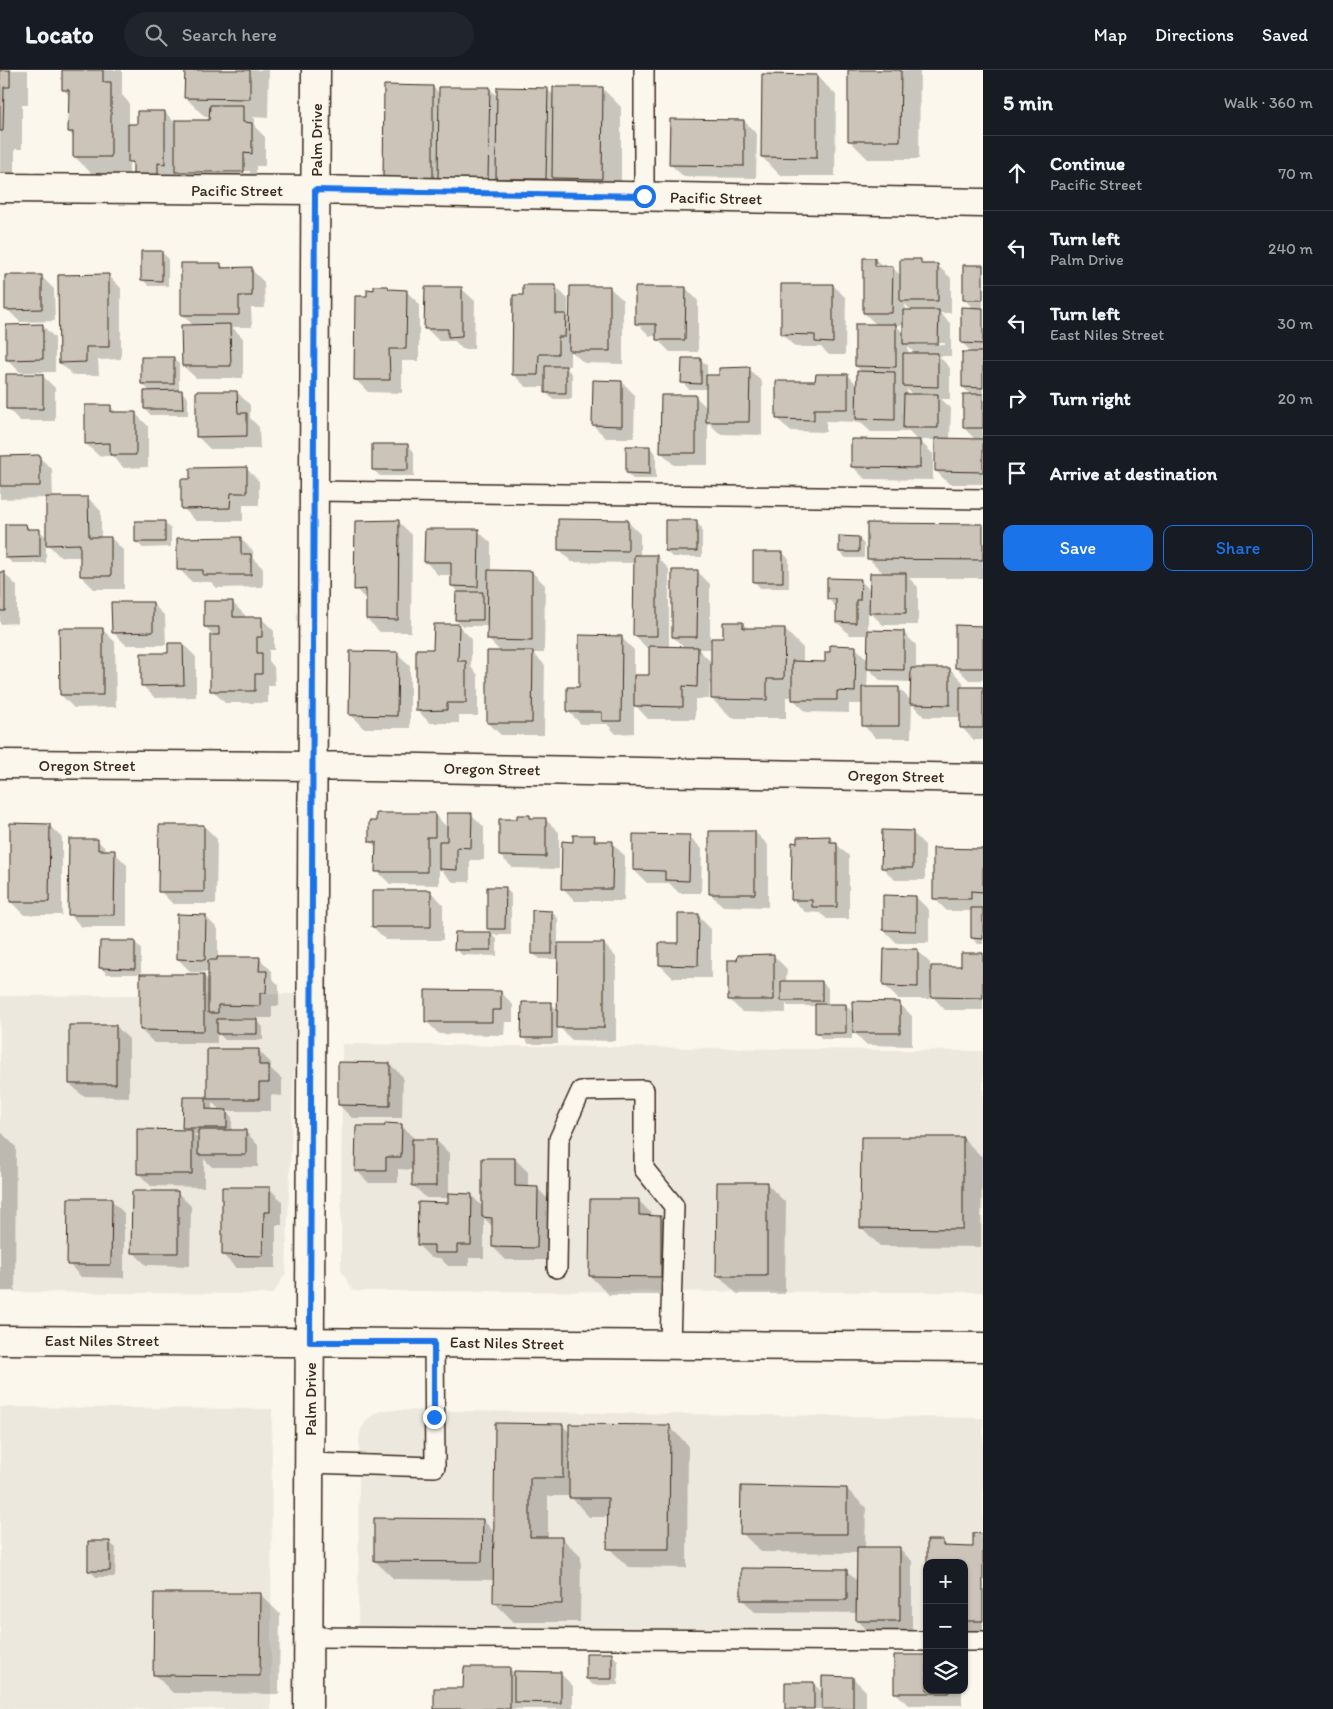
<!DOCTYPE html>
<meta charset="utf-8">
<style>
body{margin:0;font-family:Itim,sans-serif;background:#20242c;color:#f1f3f6}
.controls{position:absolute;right:15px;bottom:15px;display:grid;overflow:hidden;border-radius:10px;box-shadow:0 1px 4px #0004}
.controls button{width:45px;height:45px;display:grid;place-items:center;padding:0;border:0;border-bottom:1px solid #363941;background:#171b24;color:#f1f3f6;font:25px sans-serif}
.stop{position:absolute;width:15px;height:15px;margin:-11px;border:4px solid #1a73e8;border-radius:50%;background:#fff}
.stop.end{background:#1a73e8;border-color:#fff;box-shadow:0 1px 5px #0008}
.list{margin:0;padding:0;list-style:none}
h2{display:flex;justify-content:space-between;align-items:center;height:65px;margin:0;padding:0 20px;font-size:21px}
h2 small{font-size:16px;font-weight:400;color:#9ea1a6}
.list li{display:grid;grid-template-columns:32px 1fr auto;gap:15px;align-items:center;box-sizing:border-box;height:75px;padding:0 20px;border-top:1px solid #363941}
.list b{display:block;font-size:19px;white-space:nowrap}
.list p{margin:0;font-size:16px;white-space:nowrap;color:#9ea1a6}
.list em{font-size:16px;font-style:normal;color:#9ea1a6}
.actions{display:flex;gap:10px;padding:15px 20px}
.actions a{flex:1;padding:11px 0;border:1px solid #1a73e8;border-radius:10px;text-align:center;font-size:18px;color:#1a73e8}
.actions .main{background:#1a73e8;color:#fff}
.icon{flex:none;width:28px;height:28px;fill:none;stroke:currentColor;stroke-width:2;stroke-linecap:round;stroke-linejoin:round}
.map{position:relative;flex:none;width:983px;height:1639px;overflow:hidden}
header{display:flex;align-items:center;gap:30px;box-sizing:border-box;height:70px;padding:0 25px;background:#171b24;border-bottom:1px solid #363941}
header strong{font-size:24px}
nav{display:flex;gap:28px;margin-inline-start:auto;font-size:18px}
.search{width:350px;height:45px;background:#20242c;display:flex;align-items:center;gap:12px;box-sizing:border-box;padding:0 18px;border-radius:28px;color:#9ea1a6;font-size:19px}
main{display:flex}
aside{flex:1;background:#171b24}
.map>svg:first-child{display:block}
.built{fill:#ede8dd}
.shadow{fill:#0003;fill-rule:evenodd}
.building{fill:#ccc4b9;stroke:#3b2a1e}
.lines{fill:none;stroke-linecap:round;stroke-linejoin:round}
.service-casing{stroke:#3b2a1e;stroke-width:22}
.minor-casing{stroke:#3b2a1e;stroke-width:31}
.secondary-casing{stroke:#3b2a1e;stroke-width:31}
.service{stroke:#fbf7ec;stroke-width:19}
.minor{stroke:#fbf7ec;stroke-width:28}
.secondary{stroke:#fbf7ec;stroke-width:28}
.route{stroke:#1a73e8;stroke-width:6}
.labels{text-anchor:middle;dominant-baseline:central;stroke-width:5;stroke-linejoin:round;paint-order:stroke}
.street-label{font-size:16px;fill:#3b2a1e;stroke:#fbf7ec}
</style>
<header>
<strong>Locato</strong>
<div class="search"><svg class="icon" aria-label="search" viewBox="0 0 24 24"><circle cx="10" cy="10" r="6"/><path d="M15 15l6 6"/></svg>Search here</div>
<nav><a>Map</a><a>Directions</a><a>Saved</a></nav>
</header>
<main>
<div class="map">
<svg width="983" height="1639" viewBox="0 0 983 1639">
<rect width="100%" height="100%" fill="#fbf7ec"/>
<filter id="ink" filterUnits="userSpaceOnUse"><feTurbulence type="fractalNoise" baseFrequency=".02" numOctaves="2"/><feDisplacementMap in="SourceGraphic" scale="10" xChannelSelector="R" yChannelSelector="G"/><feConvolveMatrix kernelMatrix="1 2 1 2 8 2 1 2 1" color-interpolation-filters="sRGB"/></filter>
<g filter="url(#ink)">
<path class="built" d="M297,924L286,1203L273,1224L0,1222V926Z
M342,974L983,981V1222L353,1221L341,1200Z
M0,1337L272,1339L271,1639H0Z
M385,1340L983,1348V1573H964V1493H927V1572L358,1564L359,1369L361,1359L367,1350L375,1343Z"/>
<path class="shadow" d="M0,0H28V35H22V79H15V107H0Z
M63,0H122V25L129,33V55H138L165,42L176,54L211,51V47H205L186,28V0H269L268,48L253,47L255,49V57L265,67V96H256V114H189L177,102L170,125L129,91V106L93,105L74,86V67L69,62L70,26L63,19ZM187,100L250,101V103H187Z
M849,0H920L919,89H868L849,70Z
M817,6L836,25L835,106H781L762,87Z
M433,17L440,24L489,18L498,27L547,19L554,26L602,18L621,37V127H403Z
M744,51L757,64L756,108L684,107L671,95Z
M161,182L168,188V216H149L143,210Z
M875,189L883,197H892L901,206L920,191L925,196H938L951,208V243H940L951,254V286H939L950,298V329H941L951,338L950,370H976L964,358L972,326L963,317L973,283L962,273L974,239L964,229L980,197L983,196V414H949L936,401V370H919L933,384V410L865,409L852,396L919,372L907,360V362H871L860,352L826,351V362L790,361L777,348L817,312L848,305L858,316L863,303L856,296L877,255L864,243ZM905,234L912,241H905ZM896,255H904V264ZM916,273H945V275H916ZM908,277L916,284H908ZM907,319L913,325H907Z
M220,194L226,199H251L264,212L265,238H251L252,257H232L243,268V308H196L183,296L194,256L183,245Z
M108,205L121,218V289L98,290L99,305H73L60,293Z
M41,206L54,219L55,251L20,252L7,239Z
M833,215L846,228L845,285H829L821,277H795L782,264Z
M555,216L568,229V249L571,251L610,218L623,230V294L584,293L570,280V296H564L572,304V329H552L546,322V317H526L513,304L524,226Z
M388,217L391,221H406L419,234V291H402V323L368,322L355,309L368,227L375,221Z
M686,218L698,231V282H670L657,269V266H650L637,253Z
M462,219L475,231L474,279H462L455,271H439L426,258Z
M42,255L55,268V302H20L7,289Z
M173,288L179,294V322H182L188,328V345H151L145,339L151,322L142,314Z
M700,289L707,295V306H720L749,299L762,312V365L720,364L708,352V395H674L661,382L695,326L707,338V319H689L683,313Z
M42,305L55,318V351H20L7,338Z
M622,312L635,325L634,368H606L593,355Z
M237,322L250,335V348L259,357L260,379H210L197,366Z
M110,336L117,343H135L148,356V397L124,398L112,386H99L86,374Z
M408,375L414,382V406H380L373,400Z
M650,378L656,384V409H633L627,403Z
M0,387H39L52,399L53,429L88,428L101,441V468H111L124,481V519H94L81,506V487H60L46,472V493H12L6,487L26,455L31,460H39L47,468V428L0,429Z
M246,398L259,411V435H243V451H196L183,438Z
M627,451L640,464V486H656L669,499V578H685L673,567L697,501L710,514V569L725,570L742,553L748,559H784L803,578V593H826L855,577L868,590L869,565H850L837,552V538L828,529L860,510L870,520L884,504L868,488V454L983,455V508H909L918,517V555H883L868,540V561L903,562L916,575V599H950L963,612V618H983V670H974L961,657V647H924L912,634L911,668H876L863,655V634H849V643L806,642L793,629V627H786V648H731L712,629V603H710L709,629H695V649H648L634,634V663L616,664L607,654H581L568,641L580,618L621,567L634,580V606L650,607V578H647L634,565L635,493L572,492L559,479ZM710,571H712V593L698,579H710ZM868,598L881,611L912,612L911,631L899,618H867Z
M399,452L412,465L411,562H380L367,549V531L356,519Z
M696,452L702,458V487H672L666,481Z
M165,453L171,459V477L143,478L136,472Z
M478,461L491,473V502H532L545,515L544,583H533L545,595L544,665H501L488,653L501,582L489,570V556H463L456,550L460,523L452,516V505H438L426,492Z
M240,468L253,481V489L263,498V517L217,518L211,512H192L179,499Z
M858,468L864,474V488H846L840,482Z
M783,483L789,489V518H760L754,511Z
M0,503H4L17,516V553L0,554Z
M232,532L245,545V548H261L274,561V580H269V591L274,597L275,616H268V633H225L212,620L215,566L205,557Z
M152,533L165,546L166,575H126L113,562Z
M458,555L471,568V597L478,605V646H459V653H430L417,640L435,580Z
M956,556L983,557V610H969L956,597Z
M102,559L115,572L116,637L74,638L61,625Z
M183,574L196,587V627L155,628L142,615Z
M397,583L410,596V658H363L351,645Z
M434,744L448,758L471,744L484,757V790H470V812H453L439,798V815L390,814L377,801V778L370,771Z
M530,747L533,749L546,750L559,762V799L513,798L500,786L518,750Z
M49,755L62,768V845H24L11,832Z
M204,756L217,769L216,834H173L160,821Z
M755,762L768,775V837L723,836L710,824Z
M912,762L925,775V810H895L882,797Z
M594,766L600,773H612L625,786L624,831H575L563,818L575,773Z
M689,766L702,779L701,823H679L669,813H647L634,800Z
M830,768L849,786V849H827L820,843L805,842L792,829Z
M98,771L109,782H114L127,795V857H82L69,844Z
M934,780H983V874H978L972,868V841H947L934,828Z
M505,818L511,824V865H492L497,869V886L462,885L456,879V863H493L488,858Z
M430,821L443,834V870H386L373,857Z
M916,827L929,840V873H897L884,860Z
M552,842L558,848V874H604L616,887V971L572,970L558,956V974H529L523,967L551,934L559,941V889H539L533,883Z
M205,846L218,859V888H259L272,901V908L279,915V936H272V948H231V950H257L263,957V970H225L217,962V973H154L141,960L204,906L209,911L210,902H191L178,889Z
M698,846L711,859V908H673L660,895L679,875Z
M135,872L141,879V904H107L101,898Z
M917,880L930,893V897H962V884H983V940H945L933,927L932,919H930V929H898L885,916Z
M774,886L787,899L786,912H822L828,918V936L846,935L854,944L899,933L912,946V976L867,975L852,960V969H822L816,962V936H788L786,934V943L742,942L729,929Z
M501,922L513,935V952H505L504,965L439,964L426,951Z
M116,956L129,969V1027L83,1026L70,1014Z
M209,980H258L271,993V999L282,1009V1026L271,1025V1041H226L232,1047V1062H246L258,1075V1097H212L204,1089V1117L151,1116L138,1103L187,1061L184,1057L206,1028L208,1031ZM212,1032L221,1041H212ZM194,1064H199V1069Z
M390,994L403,1007L402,1048H352L339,1035Z
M401,1055L414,1068V1070H436L449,1083V1124L471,1125L483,1137L515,1089L528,1102V1118H537L550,1131V1190H506L493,1177V1157L484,1148V1188H469V1196H448L440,1188H431L418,1175L449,1134V1128H426L413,1115V1100L398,1099V1113H369L356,1100L386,1057Z
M0,1061L16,1077L15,1221H0Z
M963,1068L982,1087L981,1177L880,1176L861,1157Z
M767,1114L786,1133L785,1224H737L718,1205Z
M269,1118L282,1131V1155H276V1198H236L223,1185Z
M178,1123L191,1136L190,1196L146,1195L133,1182Z
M111,1130L124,1143V1208L81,1207L69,1194Z
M639,1131L655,1147H661L680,1166L679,1225H609L590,1206Z
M562,1355L570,1363L669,1356L688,1375L687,1498L628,1497L609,1478V1447H589L570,1426H548V1468H562L581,1487L580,1552H514L495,1533V1510L394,1509L375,1491L483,1450L495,1463Z
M847,1419L866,1438L865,1478L899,1479L912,1491V1563H870L857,1550L858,1543L755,1542L742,1529L846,1500L858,1512V1483L761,1482L742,1463Z
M974,1465H983V1569H964V1493H928L942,1471L949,1478H974Z
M109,1472L116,1478L115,1507H96L89,1500Z
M261,1525L280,1544L279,1624L173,1623L154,1604Z
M612,1584L618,1591V1615H593L587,1609Z
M510,1599L515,1604L560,1603L573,1616V1639H435L465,1620Z
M853,1608L866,1621V1639H786L813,1613L824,1624Z
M927,1620H962V1635H908L895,1622Z"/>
<path class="building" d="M0,0H10V17H4L3,61H0Z
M62,0H103V12H111V87H73V62H68L69,20H62Z
M185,0H250V29L184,28Z
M848,0H901L900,71H848Z
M762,4L817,5V88L761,87Z
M384,15L433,16V109H383Z
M439,17H490L488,109H438Z
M497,17L548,18L546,109H496Z
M553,17H603L602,109L552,108Z
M210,35H243V52L252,53V84L244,83V102H175V50H209Z
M137,41H165V94L158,93V113H133V92H128V54H137Z
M670,49L744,50V96L669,95Z
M141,181H162V211L141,210Z
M863,188H875V196H893L892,243H863Z
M900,189H921V194H938V231H900Z
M181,193H221V198L252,197V226H239V245H181Z
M963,195H983V230H963Z
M109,204V277H86V292L59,293L58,205Z
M5,205H42V239L5,240Z
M781,214H833V273L815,272V265L781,264Z
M523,215H556V244H566L565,267H558V284H539L538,305H512L513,225H523Z
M374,216H388L389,219L407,220L406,279H389L390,310H354L355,226H367V219L374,220Z
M570,216H610V281H569Z
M425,217H462V266L448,267V259H424Z
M635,217H686L685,270H656V254H635Z
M961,237L983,238V274L961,273Z
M903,240H939L938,274H903Z
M43,254V289L6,290V255Z
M230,254L231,296H182L181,255Z
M855,254H896V297L855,296Z
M962,282H983V318L962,317Z
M903,283H938V317L903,316Z
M141,287H174V314H141Z
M682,288H701V314L681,313Z
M545,296H566V323H545Z
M750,297L749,352H706V305H719V298Z
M857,301L895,302V350L856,349Z
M6,304H43V339H6Z
M816,304H848V339H814V350L776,349V311H815Z
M593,310L622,311V356L592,355Z
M182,320L183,339H144V321Z
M196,321H237L238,343H247V366L196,367Z
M904,324H938V358H903Z
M963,324H983V358H963Z
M661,325H696V383H660Z
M85,335H111V342H136V385H110V373L85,374Z
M935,368L983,369V402L935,401Z
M851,369L920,370V398L851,397Z
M372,374H408V400H372Z
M626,376H650V404L626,403Z
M40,385V416H0V386Z
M247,397V423H231L230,438L181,439V409H190V398Z
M46,427H88L89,467H111V506H80V474L46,475Z
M558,449L628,450V481L558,480Z
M399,450L398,550L366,549V519L354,520L355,451Z
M665,450H697V481H665Z
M135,451H165V472H135Z
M867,453L983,454V490L867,489Z
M5,454H26L27,459H40V487L5,488Z
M425,459H479L478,517L451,516V492H424Z
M839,466L859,467V482H839Z
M241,467V484H251V505H203V500H177V468Z
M753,482H783V512H753Z
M634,485H657V566H633Z
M488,500L532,501V571L487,570Z
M672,500H698L697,567H672Z
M0,502H5V541H0Z
M870,503H906V543H869Z
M827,508L861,509L860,530H856V553L836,552V529H827Z
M456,522H483V550H455Z
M204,531H233V547H262V567H257V583H262V604H255V621H210V565H219V557H204Z
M111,532H153V562L112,563Z
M723,552H743V558H785L784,609H767V630L711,629V568H723Z
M434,554H459L458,591H466V633H447V640L416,641V579H433Z
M955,555L983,556V598H955Z
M59,558H103V625H60Z
M868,560L904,561V600L867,599Z
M579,565L622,566L621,651H602V642H567V617H579Z
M168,573H183L184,615L141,616V583H168Z
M830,575L856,576L855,622L837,621V630H792V591L825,592V582H830Z
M649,576L698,577L697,617L683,616V637L634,636V605H649Z
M350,581L398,582L397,646L349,645Z
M487,581H533L532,653H487Z
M911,598H950V635L910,634Z
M862,617H899V656H862Z
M960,617H983V658H960Z
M376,743H435V767H427V802H375L376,772H369V751H376Z
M447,743H472L471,778L457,777V800L439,799V771H447Z
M517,745H530V748H546V787L499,786V749H517Z
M10,753L50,754L49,832H10Z
M159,755H204V822H158Z
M882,760L913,761V798H881Z
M709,761H755V824H709Z
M633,764L690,765L689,811L665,810V801L633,800Z
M573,765H595L594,771H613L612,819H561L562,771L573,772Z
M830,766V772H837V837H812V830H791L792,772L797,773V767Z
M69,769H98V780H115L114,845H68Z
M933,778L983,779V822L971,821V829H933Z
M487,817H506L505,859H487Z
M372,820H431V857H372Z
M883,825L916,826V861L883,860Z
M971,838H983V869L971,868Z
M532,840L552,841V884H532Z
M177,844L206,845L205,890L177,889Z
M678,844H699L698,896L659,895V873H678Z
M455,862H491V880H454Z
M100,871H135V899L99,898Z
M558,873H604V958H557Z
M884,879H918V917L883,916Z
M961,883H983V928L931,927V896H961Z
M774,884V930H728V890H737L738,885Z
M217,887H260L259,901H267L266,923H260V936L218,935V943H208V890H217Z
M140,904H204V961L140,960Z
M781,911H822V931H781Z
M425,920L501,921V940H492V952H425Z
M852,931L900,932V963H853Z
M522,932H552V968H521Z
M815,934H846V963H815Z
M217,949H257V964H217Z
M69,955H116V1014H69Z
M207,979H259V995H269V1013H259V1029H207Z
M338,992L390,993V1036L338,1035Z
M183,1027H206V1039L227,1040V1058H182Z
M385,1053L402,1054L401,1087H386V1101H355L356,1056H385Z
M137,1059L192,1060V1104H137Z
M198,1060H246V1085H198Z
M861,1067H963V1159L860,1158Z
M412,1069H436V1116H412Z
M482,1088H515V1116L538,1117L537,1178L492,1177V1148L482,1147Z
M717,1112H767V1206H716Z
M222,1117H270V1142H264L263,1186L222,1185Z
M132,1121H178V1183H131Z
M448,1123L472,1124L471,1175H457V1183H434V1175H417L418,1132L448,1133Z
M68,1128H112L111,1195H67Z
M590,1129H639V1145L661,1146V1207L589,1206Z
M495,1353L563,1354V1408H530V1467H562V1534L493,1533Z
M569,1354L670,1355L669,1479H607L608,1428H569Z
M741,1416L847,1418V1464H740Z
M374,1448L483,1449L482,1492L374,1491Z
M973,1463L983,1464V1551H964V1493H927V1470H943V1476L973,1477Z
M88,1471H110V1501H88Z
M857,1477H900V1551H856Z
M741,1498L847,1499V1530H741Z
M154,1523H261L260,1606L153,1605Z
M586,1583H612V1609H586Z
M894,1585H927V1620H949V1623H894Z
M464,1597H510V1639H434V1618H463Z
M514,1601L561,1602V1633L514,1632Z
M822,1606L853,1607V1639H822Z
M785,1612H814V1639H785Z"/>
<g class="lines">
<defs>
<path id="service" d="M644,0V126
M314,421L983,429
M557,1198L559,1069L581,1021L644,1020V1099L674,1136L670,1275
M309,1393L435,1397L434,1272
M308,1567L927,1571
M964,1571H983"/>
<path id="minor" d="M0,118L315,120L983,133
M0,694L313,696L983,708
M308,1639L316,0"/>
<path id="secondary" d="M0,1270L983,1277"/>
</defs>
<use href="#service" class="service-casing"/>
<use href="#minor" class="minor-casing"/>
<use href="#secondary" class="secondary-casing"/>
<use href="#service" class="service"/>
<use href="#minor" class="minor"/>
<use href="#secondary" class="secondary"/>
</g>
</g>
<g class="lines" filter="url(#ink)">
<path class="route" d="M434,1347V1272H310L315,120L644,126"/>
</g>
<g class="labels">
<g class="street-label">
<text transform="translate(316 70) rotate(-90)">Palm Drive</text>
<text x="237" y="120">Pacific Street</text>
<text transform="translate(716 128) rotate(1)">Pacific Street</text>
<text x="87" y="695">Oregon Street</text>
<text transform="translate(492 699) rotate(1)">Oregon Street</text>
<text transform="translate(896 706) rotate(1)">Oregon Street</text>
<text x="102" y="1270">East Niles Street</text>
<text transform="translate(507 1273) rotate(1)">East Niles Street</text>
<text transform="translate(310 1329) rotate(-90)">Palm Drive</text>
</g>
</g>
</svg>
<div class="controls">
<button>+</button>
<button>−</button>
<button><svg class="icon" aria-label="layers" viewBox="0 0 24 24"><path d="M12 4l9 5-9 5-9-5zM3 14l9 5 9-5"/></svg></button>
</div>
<div class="stop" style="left:644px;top:126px"></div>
<div class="stop end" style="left:434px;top:1347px"></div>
</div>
<aside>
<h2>5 min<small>Walk · 360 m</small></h2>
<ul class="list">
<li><svg class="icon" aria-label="ahead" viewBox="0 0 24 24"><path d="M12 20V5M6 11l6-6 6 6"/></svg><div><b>Continue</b><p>Pacific Street</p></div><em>70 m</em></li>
<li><svg class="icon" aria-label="left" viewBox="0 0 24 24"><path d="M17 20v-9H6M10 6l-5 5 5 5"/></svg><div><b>Turn left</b><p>Palm Drive</p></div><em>240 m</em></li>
<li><svg class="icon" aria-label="left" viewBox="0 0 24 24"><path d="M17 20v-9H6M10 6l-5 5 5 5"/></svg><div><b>Turn left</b><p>East Niles Street</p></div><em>30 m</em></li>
<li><svg class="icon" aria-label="right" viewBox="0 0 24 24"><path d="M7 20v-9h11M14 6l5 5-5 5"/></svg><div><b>Turn right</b></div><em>20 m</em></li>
<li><svg class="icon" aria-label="arrive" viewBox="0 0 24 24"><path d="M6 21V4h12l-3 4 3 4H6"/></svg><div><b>Arrive at destination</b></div></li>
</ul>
<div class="actions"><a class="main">Save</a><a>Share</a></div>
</aside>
</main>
